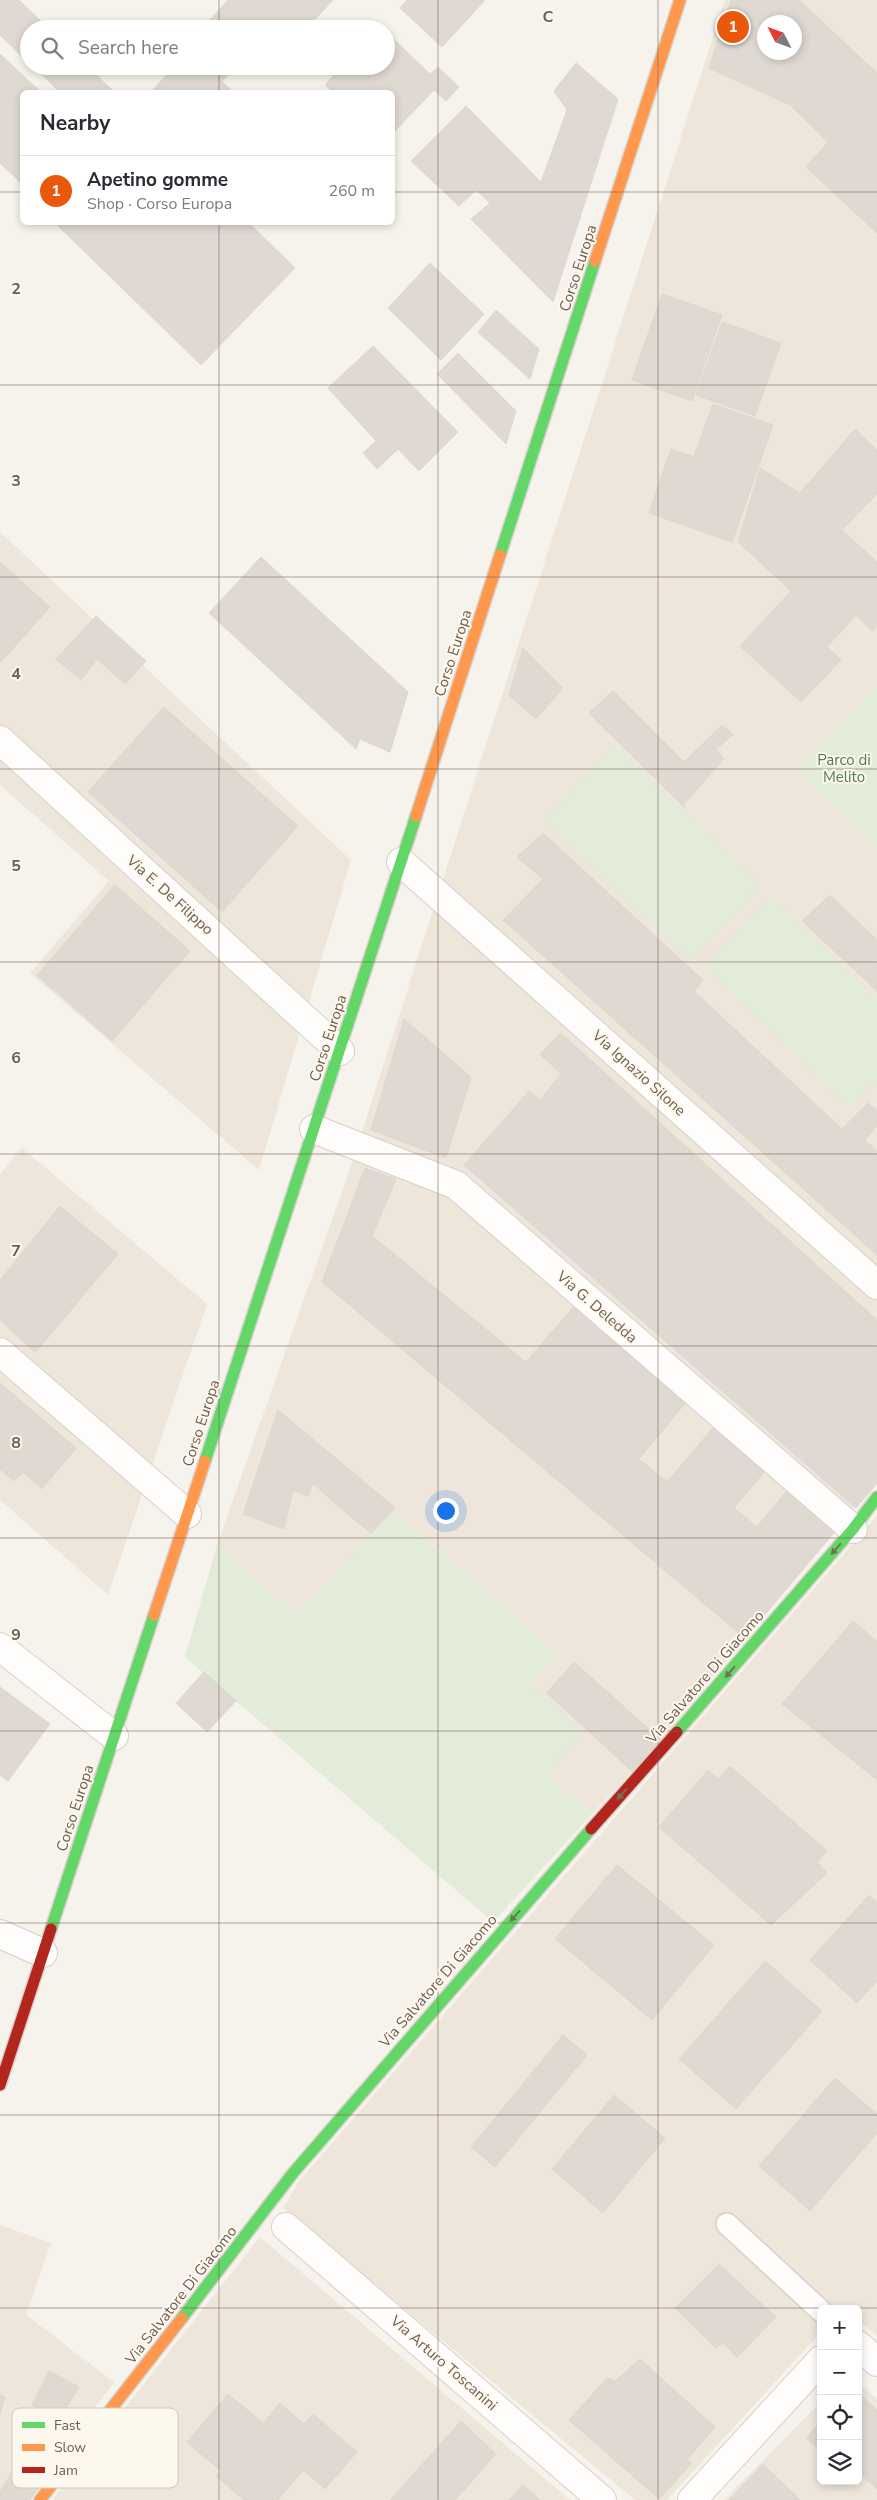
<!DOCTYPE html>
<meta charset="utf-8">
<style>
body{margin:0;font-family:"Nunito Sans",sans-serif;background:#f7f7f7;color:#2b2b33}
.controls{position:absolute;right:15px;bottom:15px;display:grid;overflow:hidden;border-radius:8px;box-shadow:0 2px 8px #0003}
.controls button{width:45px;height:45px;display:grid;place-items:center;padding:0;border:0;border-bottom:1px solid #e1e1e2;background:#fff;color:#2b2b33;font:25px sans-serif}
.compass{position:absolute;left:757px;top:15px;width:45px;height:45px;border-radius:50%;background:#fff;box-shadow:0 2px 8px #0003;rotate:312deg}
.you{position:absolute;left:445px;top:1510px;width:18px;height:18px;margin:-12px;border:4px solid #fff;border-radius:50%;background:#1a73e8;box-shadow:0 0 0 8px #1a73e833}
.badge{display:grid;place-items:center;width:32px;height:32px;border-radius:50%;background:#ea580c;color:#fff;font-size:16px;font-weight:700}
.pin{position:absolute;translate:-50% -50%;border:2px solid #fff;box-shadow:0 1px 5px #0006}
.list{margin:0;padding:0;list-style:none}
h2{display:flex;justify-content:space-between;align-items:center;height:65px;margin:0;padding:0 20px;font-size:21px}
h2 small{font-size:16px;font-weight:400;color:#7c7c81}
.list li{display:grid;grid-template-columns:32px 1fr auto;gap:15px;align-items:center;box-sizing:border-box;height:70px;padding:0 20px;border-top:1px solid #e1e1e2}
.list b{display:block;font-size:19px;white-space:nowrap}
.list p{margin:0;font-size:16px;white-space:nowrap;color:#7c7c81}
.list em{font-size:16px;font-style:normal;color:#7c7c81}
.icon{flex:none;width:28px;height:28px;fill:none;stroke:currentColor;stroke-width:2;stroke-linecap:round;stroke-linejoin:round}
.map{position:relative;flex:none;width:877px;height:2500px;overflow:hidden}
.search{position:absolute;background:#fff;box-shadow:0 2px 8px #0003;left:20px;top:20px;width:375px;height:55px;display:flex;align-items:center;gap:12px;box-sizing:border-box;padding:0 18px;border-radius:28px;color:#7c7c81;font-size:19px}
.panel{position:absolute;background:#fff;box-shadow:0 2px 8px #0003;left:20px;top:90px;width:375px;height:135px;border-radius:8px}
.map>svg:first-child{display:block}
.residential{fill:#eee6da;fill-rule:evenodd}
.green{fill:#e2ecd8}
.building{fill:#dfd9d2;stroke:#ded7cf;fill-rule:evenodd}
.lines{fill:none;stroke-linecap:round;stroke-linejoin:round}
.lane-casing{stroke:#d5d0ca;stroke-width:24}
.street-casing{stroke:#d5d0ca;stroke-width:30}
.fast-casing{stroke:#d6d0ca;stroke-width:14}
.slow-casing{stroke:#d6d0ca;stroke-width:14}
.jam-casing{stroke:#d6d0ca;stroke-width:14}
.lane{stroke:#fefdfc;stroke-width:21}
.street{stroke:#fefdfc;stroke-width:28}
.fast{stroke:#63d668;stroke-width:11}
.slow{stroke:#ff974d;stroke-width:11}
.jam{stroke:#b3261e;stroke-width:11}
.oneway{fill:#6e7554}
.grid{fill:none;stroke:#715d4f;stroke-width:1;stroke-opacity:0.55}
.labels{text-anchor:middle;dominant-baseline:central;stroke-width:4;stroke-linejoin:round;paint-order:stroke}
.street-label{font-size:15px;fill:#715d4f;stroke:#fdf8ee}
.park-label{font-size:15px;fill:#567a4c;stroke:#fdf8ee}
.key{fill:#fdf8ee;stroke:#d3cabe;stroke-width:1}
.key-label{font-size:14px;fill:#715d4f}
.grid-label{font-size:16px;text-anchor:middle;font-weight:bold;fill:#715d4f;stroke:#fdf8ee;stroke-width:4;stroke-linejoin:round;paint-order:stroke}
</style>
<div class="map">
<svg width="877" height="2500" viewBox="0 0 877 2500">
<rect width="100%" height="100%" fill="#f6f3ec"/>
<path class="residential" d="M725,0H877V686L796,770L877,847V1480L647,1756L592,1814L547,1773L530,1684L558,1653L394,1511L297,1615L217,1545L351,1166ZM764,22H794V52H764Z
M0,532L351,860L259,1170L30,973L109,881L0,785Z
M22,1148L207,1304L108,1595L0,1500V1174Z
M877,1516V2336L858,2319V2309H847L844,2307L842,2309H821V2332L667,2500H635L283,2208L300,2180Z
M0,2225L51,2243L26,2315L114,2382L28,2500H0Z
M260,2237L570,2500H52Z
M858,2382L877,2399V2500H724L821,2402V2481H858Z"/>
<path class="green" d="M877,686V847L796,770Z
M615,745L761,886L691,960L543,820Z
M771,897L877,998V1082L851,1109L704,967Z
M393,1511L558,1653L530,1684L583,1733L547,1774L592,1814L493,1922L185,1657L217,1545L297,1615Z"/>
<path class="building" d="M0,0H19L49,29H29V63L0,35Z
M228,0H333L306,29H213L207,23Z
M407,0H485L442,47L400,8Z
M731,0H799L877,73V233L806,167L828,142L790,105L709,68ZM764,22H794V52H764Z
M386,32L430,74L438,67L459,87L446,101L434,90L392,134V92H333L325,85L342,66H386Z
M0,54L41,92H22V184L0,163Z
M576,63L618,99L553,302L471,219L490,203L476,190L459,206L411,161L466,106L541,182L567,110L554,91Z
M33,66H87L114,92H60Z
M175,66H236L222,81L233,92H151Z
M54,222H248L295,268L201,365Z
M430,263L484,314L441,360L388,308Z
M662,294L722,315L692,401L632,380Z
M496,310L539,349L530,379L478,332Z
M722,322L781,343L755,416L696,395Z
M373,346L458,432L419,471L398,449L377,469L363,453L376,441L328,388Z
M458,353L516,411L506,444L437,374Z
M713,404L773,425L732,542L649,513L671,449L694,457Z
M855,429L877,450V494L842,530L877,562V626L872,631L856,615L827,647L841,660L801,702L740,646L791,591L738,542L760,468L800,493Z
M261,557L408,692L390,752L360,739L356,749L209,613Z
M0,562L50,607L0,663Z
M96,616L146,661L125,684L97,659L81,680L56,659Z
M523,648L563,688L536,719L509,695Z
M613,691L684,762L722,725L733,735L716,749L724,759L684,804L685,808L589,713Z
M164,707L298,826L222,912L88,792Z
M543,833L703,980L694,991L842,1129L868,1103L877,1110V1126L865,1140L877,1151V1255L503,920L543,879L517,857Z
M115,885L190,951L112,1041L37,975Z
M830,895L877,940V991L802,921Z
M404,1019L471,1077L446,1158L371,1130Z
M561,1033L877,1320V1483L856,1508L464,1165L529,1091L540,1100L561,1074L540,1054Z
M365,1168L396,1179L372,1236L526,1362L575,1305L687,1401L639,1459L667,1482L717,1423L769,1466L734,1508L757,1527L789,1488L838,1528L745,1638L322,1282Z
M60,1206L118,1254L35,1353L0,1320V1280Z
M0,1383L76,1448L42,1489L23,1472L14,1481L0,1469Z
M278,1410L362,1480L339,1507L313,1483L308,1496L293,1490L284,1529L243,1514Z
M362,1480L395,1508L371,1533L339,1507Z
M853,1621L877,1641V1780L782,1704Z
M574,1662L661,1740L634,1773L547,1693Z
M204,1672L236,1701L207,1732L176,1703Z
M0,1687L50,1724L8,1781L0,1775Z
M730,1766L827,1851L817,1862L827,1873L771,1925L659,1827L708,1770L719,1779Z
M617,1865L714,1945L652,2020L555,1939Z
M869,1895L877,1902V1981L857,2003L810,1960Z
M765,1961L822,2011L736,2109L679,2059Z
M563,2035L587,2055L495,2167L471,2147Z
M835,2078L877,2114V2133L810,2211L759,2166Z
M614,2095L665,2138L603,2213L552,2169Z
M719,2264L776,2317L737,2357L723,2343L716,2348L675,2308Z
M640,2359L715,2427L687,2460L692,2463L659,2499L569,2420L607,2378L615,2381Z
M49,2371L79,2387L60,2418L83,2427L30,2500H0V2492L49,2413L32,2405Z
M859,2393L877,2410V2489L858,2472Z
M228,2394L263,2423L280,2403L304,2424L313,2414L357,2452L325,2489L303,2470L278,2500H244L216,2476L222,2472L187,2442Z
M0,2395L5,2397L0,2414Z
M461,2421L496,2454L455,2500H390Z
M821,2422V2452L806,2438Z
M763,2464L800,2500H729Z
M523,2485L540,2500H509Z"/>
<g class="lines">
<defs>
<path id="lane" d="M727,2224L821,2311"/>
<path id="street" d="M0,740L340,1051
M401,862L877,1285
M314,1129L456,1185L853,1529
M0,1352L187,1514
M0,1647L114,1736
M0,1934L43,1953
M286,2227L602,2500
M858,2345L877,2362
M692,2500L821,2360"/>
<path id="fast" d="M500,555L595,261
M205,1461L416,816
M677,1732L853,1529L877,1497
M51,1929L154,1615
M182,2318L293,2173L591,1829"/>
<path id="slow" d="M595,261L680,0
M416,816L500,555
M154,1615L205,1461
M40,2500L182,2318"/>
<path id="jam" d="M591,1829L677,1732
M0,2085L51,1929"/>
</defs>
<use href="#lane" class="lane-casing"/>
<use href="#street" class="street-casing"/>
<use href="#fast" class="fast-casing"/>
<use href="#slow" class="slow-casing"/>
<use href="#jam" class="jam-casing"/>
<use href="#lane" class="lane"/>
<use href="#street" class="street"/>
<use href="#fast" class="fast"/>
<use href="#slow" class="slow"/>
<use href="#jam" class="jam"/>
</g>
<defs><path id="oneway-solid" d="M-6-.8H1V-3.2L6.5 0L1 3.2V.8H-6Z" transform="scale(1.25)"/></defs>
<g class="oneway">
<use href="#oneway-solid" transform="translate(836 1549) rotate(131)"/>
<use href="#oneway-solid" transform="translate(730 1672) rotate(131)"/>
<use href="#oneway-solid" transform="translate(622 1794) rotate(132)"/>
<use href="#oneway-solid" transform="translate(515 1916) rotate(132)"/>
</g>
<path class="grid" d="M219,0V29M438,0V2500M658,0V2500M219,66V92M0,192H22M392,192H877M219,222V2500M0,385H877M0,577H877M0,769H877M0,962H877M0,1154H877M0,1346H877M0,1538H877M0,1731H877M0,1923H877M0,2115H877M0,2308H877"/>
<g class="labels">
<g class="street-label">
<text transform="translate(578 268) rotate(-72)">Corso Europa</text>
<text transform="translate(453 653) rotate(-72)">Corso Europa</text>
<text transform="translate(170 895) rotate(42)">Via E. De Filippo</text>
<text transform="translate(328 1038) rotate(-72)">Corso Europa</text>
<text transform="translate(639 1073) rotate(42)">Via Ignazio Silone</text>
<text transform="translate(597 1307) rotate(41)">Via G. Deledda</text>
<text transform="translate(201 1423) rotate(-72)">Corso Europa</text>
<text transform="translate(705 1677) rotate(-49)">Via Salvatore Di Giacomo</text>
<text transform="translate(75 1808) rotate(-72)">Corso Europa</text>
<text transform="translate(438 1981) rotate(-49)">Via Salvatore Di Giacomo</text>
<text transform="translate(181 2295) rotate(-52)">Via Salvatore Di Giacomo</text>
<text transform="translate(444 2363) rotate(41)">Via Arturo Toscanini</text>
</g>
<g class="park-label">
<text x="844" y="760">Parco di<tspan x="844" dy="17">Melito</tspan></text>
</g>
</g>
<rect x="12" y="2408" width="166" height="80" rx="8" class="key"/>
<rect x="22" y="2422" width="23" height="6" fill="#63d668"/>
<rect x="22" y="2444" width="23" height="7" fill="#ff974d"/>
<rect x="22" y="2467" width="23" height="6" fill="#b3261e"/>
<g class="key-label">
<text x="54" y="2430">Fast</text>
<text x="54" y="2452">Slow</text>
<text x="54" y="2475">Jam</text>
</g>
<g class="grid-label">
<text x="548" y="22">C</text>
<text x="16" y="294">2</text>
<text x="16" y="486">3</text>
<text x="16" y="679">4</text>
<text x="16" y="871">5</text>
<text x="16" y="1063">6</text>
<text x="16" y="1256">7</text>
<text x="16" y="1448">8</text>
<text x="16" y="1640">9</text>
</g>
</svg>
<div class="controls">
<button>+</button>
<button>−</button>
<button><svg class="icon" aria-label="locate" viewBox="0 0 24 24"><circle cx="12" cy="12" r="6"/><path d="M12 2v4M12 18v4M2 12h4M18 12h4"/></svg></button>
<button><svg class="icon" aria-label="layers" viewBox="0 0 24 24"><path d="M12 4l9 5-9 5-9-5zM3 14l9 5 9-5"/></svg></button>
</div>
<svg class="compass" viewBox="-18 -18 36 36"><path d="M0-13l5 13h-10z" fill="#e53935"/><path d="M0 13l5-13h-10z" fill="#7c7c81"/></svg>
<div class="you"></div>
<div class="pin badge" style="left:733px;top:27px">1</div>
<div class="search"><svg class="icon" aria-label="search" viewBox="0 0 24 24"><circle cx="10" cy="10" r="6"/><path d="M15 15l6 6"/></svg>Search here</div>
<section class="panel">
<h2>Nearby<small></small></h2>
<ul class="list">
<li><span class="badge">1</span><div><b>Apetino gomme</b><p>Shop · Corso Europa</p></div><em>260 m</em></li>
</ul>
</section>
</div>
